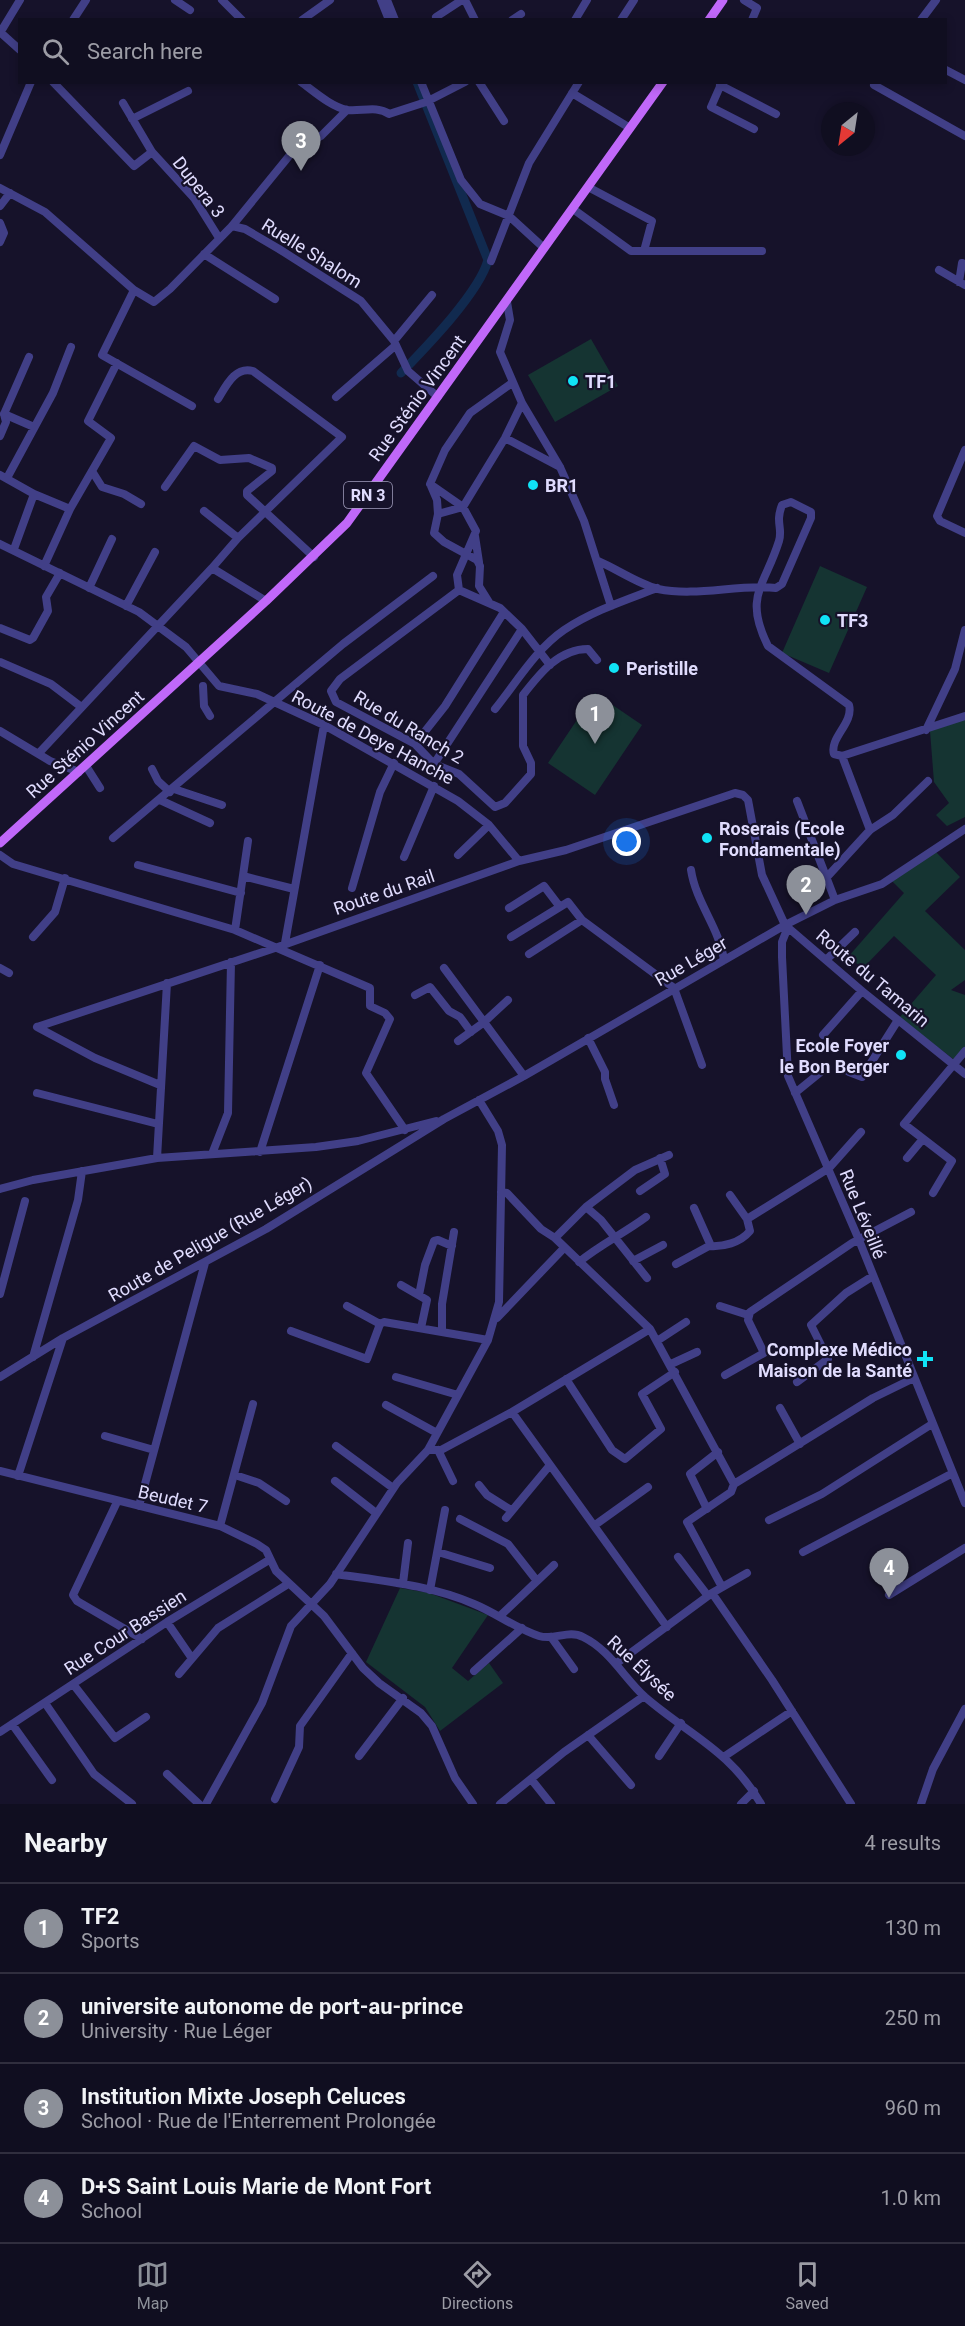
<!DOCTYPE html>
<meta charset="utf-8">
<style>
body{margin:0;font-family:Roboto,sans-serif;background:#191729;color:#f1f3f6}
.compass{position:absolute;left:821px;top:102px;width:54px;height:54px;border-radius:50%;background:#100e20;box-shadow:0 3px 9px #0003;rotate:210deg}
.you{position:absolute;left:627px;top:842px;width:21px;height:21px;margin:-15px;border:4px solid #fff;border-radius:50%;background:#1a73e8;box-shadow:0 0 0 9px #1a73e833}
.badge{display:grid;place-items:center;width:39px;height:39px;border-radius:50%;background:#8c9099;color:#fff;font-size:20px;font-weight:700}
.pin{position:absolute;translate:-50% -50px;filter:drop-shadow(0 2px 3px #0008)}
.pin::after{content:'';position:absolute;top:32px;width:21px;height:18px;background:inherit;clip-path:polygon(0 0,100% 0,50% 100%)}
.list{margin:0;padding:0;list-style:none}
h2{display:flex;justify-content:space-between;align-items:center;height:78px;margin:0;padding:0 24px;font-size:26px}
h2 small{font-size:20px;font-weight:400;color:#9c9ca5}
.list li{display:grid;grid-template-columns:39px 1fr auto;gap:18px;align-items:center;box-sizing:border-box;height:90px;padding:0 24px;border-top:2px solid #302e3e}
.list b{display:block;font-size:22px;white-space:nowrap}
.list p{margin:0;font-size:20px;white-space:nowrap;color:#9c9ca5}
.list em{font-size:20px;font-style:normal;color:#9c9ca5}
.icon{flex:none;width:33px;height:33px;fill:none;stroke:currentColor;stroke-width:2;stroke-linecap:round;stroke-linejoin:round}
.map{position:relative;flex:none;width:965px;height:1804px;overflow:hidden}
.search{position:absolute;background:#100e20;box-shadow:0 3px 9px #0003;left:18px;right:18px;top:18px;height:66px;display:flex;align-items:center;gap:15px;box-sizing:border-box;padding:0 21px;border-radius:0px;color:#9c9ca5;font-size:22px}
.sheet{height:438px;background:#100e20}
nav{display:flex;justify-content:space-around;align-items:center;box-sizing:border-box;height:84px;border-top:2px solid #302e3e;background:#100e20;font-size:16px;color:#9c9ca5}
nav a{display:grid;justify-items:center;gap:3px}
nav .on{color:#8c9099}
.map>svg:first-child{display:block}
.green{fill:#153432}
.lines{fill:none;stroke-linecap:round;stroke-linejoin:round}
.river{stroke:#112a4f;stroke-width:9}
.minor{stroke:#413f87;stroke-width:8}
.major{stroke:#c068f9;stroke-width:9}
.poi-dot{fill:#10e3f6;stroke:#16122a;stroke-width:2}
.labels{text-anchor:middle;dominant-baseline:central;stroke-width:4.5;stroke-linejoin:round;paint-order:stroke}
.shield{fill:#16122a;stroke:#a39fbe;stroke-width:1.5}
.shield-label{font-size:16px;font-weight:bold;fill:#e0dcfe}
.street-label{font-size:18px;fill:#e0dcfe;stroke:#16122a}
.poi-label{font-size:18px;font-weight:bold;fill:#e0dcfe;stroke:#16122a;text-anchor:start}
</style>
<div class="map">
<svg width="965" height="1804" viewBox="0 0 965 1804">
<rect width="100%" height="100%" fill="#16122a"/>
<path class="green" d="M591,339L618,386L555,422L528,375Z
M820,566L867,587L829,673L782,653Z
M595,693L642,725L595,795L548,763Z
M965,714V817L947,826L936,815L949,803L934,782L930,731Z
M936,852L960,877L925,911L965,950V980L951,990L965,995V1050L956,1061L899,1018L936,975L894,936L863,968L848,957L904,893L891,880Z
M400,1588L429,1593L488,1615L452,1668L468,1681L489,1663L503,1683L440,1731L425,1707L366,1662Z"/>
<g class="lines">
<path class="river" d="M401,373C426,347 479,293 488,260L417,82"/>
<path class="minor" d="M175,0L190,10
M222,0L242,20
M381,0L389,20
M387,0L395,20
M465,0L475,20
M744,0L757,8L752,20
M436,17L462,0
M73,20L86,0
M302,20L330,0
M512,20L521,14
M575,20L587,0
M621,20L634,0
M921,20L936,0
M0,32L20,50
M0,33L20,0
M946,70L965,80
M53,82L134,166L152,152L194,198L219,238
M301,82C315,92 330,106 347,110C360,112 377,105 389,114L426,102L465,82
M421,82L461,180L480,204L509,216L544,248
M479,82L504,121
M722,82L711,107L754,129
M720,85L776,114
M874,85L965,136
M572,93L630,128
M123,103L152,152
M132,119L188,91
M0,155L31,82
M588,187L652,221L644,251
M0,188L45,212L134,290L154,302L170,289L232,226L294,150L321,136L347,110
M0,206L10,193
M573,209L631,251H762
M0,223L4,233L0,242
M232,226L245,229L279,249L361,301L394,341L408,371L438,397
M204,254L275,299
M491,261L529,163L579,82
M939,270L965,285
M959,282L962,263
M134,290L102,355L192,406
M507,302L510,320L500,352L522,403L560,467L584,521L611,606
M394,341L432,295
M29,357L4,414L34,427
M512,383L470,413L445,450L430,484L463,507L505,438L522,403
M336,397L396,345
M218,399C226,386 235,366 253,371L342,437L238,538
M0,436L6,422L4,414
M505,438L560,467
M965,450L937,516L940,521L965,533
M92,471L102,487L124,494L141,504
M0,475L34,494L14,549
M7,478L53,393L71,347
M431,486L437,500L438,514L434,533L444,542L477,560L480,566L479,586L489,602
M165,487L194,446L220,460L249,458L272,468V471L247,491V495L314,557
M34,494L70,509
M204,511L238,538L212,568
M438,514L463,507L476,531L457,575L459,590L500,608L522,629L550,665
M475,536L479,562
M0,544L139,612L186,647L219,686L257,694L324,725L458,801L489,825L519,861
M598,561C617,569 638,584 658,589C697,597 737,584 776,588L782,584L811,518V512L791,502L782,505C775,523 783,528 779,541C765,586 743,596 768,646L849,705C854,723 829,738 834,754L842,756L965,716
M44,566L70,509L111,438L88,421L117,363
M89,588L112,539
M459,590L340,679L331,691L336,702L415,744L434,764L459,774L495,807L505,803L531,774V763L523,746V695C540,673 559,649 588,649L597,660
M126,606L155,552
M0,628L30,640L33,638L48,611L46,597L60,573
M0,662L51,684L80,706
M203,686L204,706L210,716
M495,709C516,683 536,649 564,630C592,611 626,600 657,588
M926,730L955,669L965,630
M0,731L50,761L79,772
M415,744L445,706L504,612
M39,753L212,568L266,601
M842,756L870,830
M434,764L522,629
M86,766L100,788
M152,769L158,781L170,792
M174,789L222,805
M160,800L210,823
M797,801L835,900
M113,838L343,644L433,576
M0,855L13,864L235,930L370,988V1006L385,1013L390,1019L366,1073L405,1130
M458,855L489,825
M404,857L434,786
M138,865L241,893
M691,870C696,903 719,927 724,960
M243,876L294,889
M827,877L870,830L893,815L928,781
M352,888L380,792L394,763
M509,908L544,886L560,907
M788,927L782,942V957L788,1076L859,1240L965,1503
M235,930L248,841
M33,937L55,912L65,878
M511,937L568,902L582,920
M285,943L324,725
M529,954L582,920L674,988L702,1065
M826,960L855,932
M0,968L9,973
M444,968L524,1076
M415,995L430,987L449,1011L460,1017L471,1032
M37,1027L275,948L519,861L566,850L735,793L743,795L748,800L762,875L785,925L862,991L965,1074
M37,1027L95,1058L160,1085
M823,1035L862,991
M588,1038L605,1072V1079L614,1105
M458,1041L483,1023L508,1000
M849,1072L862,1077L898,1020
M37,1093L158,1124
M795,1093L827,1067
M260,1152L320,965
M212,1154L228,1113L231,962
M157,1158L167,983
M907,1158L922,1140
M0,1189L33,1180L157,1158L316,1147L358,1141L436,1121
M640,1191L665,1174L660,1158
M501,1192L507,1193L541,1229L555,1238L586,1207L601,1220L647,1278
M933,1193L952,1161L904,1124L965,1051
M586,1207L635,1170L669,1155
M694,1208L711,1246
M747,1219L829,1168L861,1132
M555,1238L650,1329L734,1484L731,1492L687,1522L722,1587
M633,1261L663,1245
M579,1262C601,1244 623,1234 646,1217
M676,1264L709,1246C723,1247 740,1243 750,1231L747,1219L730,1195
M401,1285L427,1300L421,1328
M0,1294L25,1201
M419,1295L425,1265L434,1241L438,1240L452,1246
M347,1306L380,1324
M720,1306L748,1315
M497,1318L564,1248
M291,1331L367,1359L380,1324L384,1322L488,1340
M442,1331V1304L454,1232
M657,1341L686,1322
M33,1357L78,1200L82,1171
M671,1364L697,1352
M725,1375L764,1353L748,1320L750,1312L852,1243L911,1212
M0,1377L63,1338L266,1229L444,1119L524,1076L785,925L835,900L882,884L965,829
M396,1377L458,1395
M566,1379L612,1450L625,1459L661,1429L642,1394L675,1372
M797,1382L828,1359L811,1325L846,1293L873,1276
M386,1405L437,1433
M780,1408L800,1444
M512,1412L667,1627
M105,1436L154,1450
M336,1446L393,1488
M428,1450H441L512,1412L650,1329
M438,1450L453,1481
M0,1471L220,1526L257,1544L266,1550L276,1571L324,1616L363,1668L379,1683L421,1713L432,1726L455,1778L473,1804
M235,1475L259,1483L286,1501
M18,1476L63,1338
M335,1481L376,1513
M734,1484L873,1398L914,1378
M479,1485L487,1495L511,1510
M117,1502L73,1595L77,1601L142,1639
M139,1506L205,1263
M707,1509L690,1474L718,1452
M506,1518L550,1465
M460,1519L508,1544L537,1581
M769,1520L822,1494L932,1424
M595,1525L648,1487
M220,1526L253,1404
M438,1552L490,1568
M803,1552L951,1474
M678,1557L708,1596
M336,1574C383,1581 430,1585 474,1604C496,1613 517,1629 539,1636C555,1641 568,1629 583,1637C610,1650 624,1678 645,1697C689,1735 730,1750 761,1804
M403,1583L408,1543
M430,1590L445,1510
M712,1593L772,1680L851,1804
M889,1595L965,1548
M500,1616L554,1565
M167,1622L191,1657
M551,1637L574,1669
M617,1663L712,1593L747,1573
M474,1671L522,1628
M179,1674L218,1628L288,1584
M73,1684L115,1738L146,1717
M45,1703L94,1774L132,1804
M12,1724L52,1780
M0,1732L167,1622L269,1560
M588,1735L631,1785
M359,1756L403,1698
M659,1756L681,1723
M725,1756L792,1711
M167,1774L199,1804
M531,1779L551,1804
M275,1799L299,1747L300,1726L352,1653
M206,1804L262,1703L291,1626L330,1584L397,1483L428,1450L488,1340L499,1302L502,1145L498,1131L479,1100
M500,1804L564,1752L644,1696
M741,1804L754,1791
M921,1804L933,1769L965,1709"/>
<path class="major" d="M709,20L723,0
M0,843L266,601L347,523L663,82"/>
</g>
<g class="poi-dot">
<circle cx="573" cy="381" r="6"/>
<circle cx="533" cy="485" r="6"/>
<circle cx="825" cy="620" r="6"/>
<circle cx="614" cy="668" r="6"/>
<circle cx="707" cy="838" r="6"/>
<circle cx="901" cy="1055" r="6"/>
<path d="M922 1350h6v6h6v6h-6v6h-6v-6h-6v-6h6z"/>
</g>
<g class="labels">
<rect class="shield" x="344" y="482" width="48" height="26" rx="4.5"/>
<g class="shield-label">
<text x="368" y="495">RN 3</text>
</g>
<g class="street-label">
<text transform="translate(199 187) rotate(52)">Dupera 3</text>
<text transform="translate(312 253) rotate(32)">Ruelle Shalom</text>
<text transform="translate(417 398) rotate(-54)">Rue Sténio Vincent</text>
<text transform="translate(409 727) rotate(31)">Rue du Ranch 2</text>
<text transform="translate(373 737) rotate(28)">Route de Deye Hanche</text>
<text transform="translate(85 744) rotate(-42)">Rue Sténio Vincent</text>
<text transform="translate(384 892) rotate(-19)">Route du Rail</text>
<text transform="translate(691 961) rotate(-30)">Rue Léger</text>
<text transform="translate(873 978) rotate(40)">Route du Tamarin</text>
<text transform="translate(863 1214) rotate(68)">Rue Léveillé</text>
<text transform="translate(210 1239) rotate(-30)">Route de Peligue (Rue Léger)</text>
<text transform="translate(173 1499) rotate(13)">Beudet 7</text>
<text transform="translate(125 1632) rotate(-33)">Rue Cour Bassien</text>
<text transform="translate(642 1668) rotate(43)">Rue Élysée</text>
</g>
<g class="poi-label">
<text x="585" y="381">TF1</text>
<text x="545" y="485">BR1</text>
<text x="837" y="620">TF3</text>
<text x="626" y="668">Peristille</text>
<text x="719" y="828">Roserais (Ecole<tspan x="719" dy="21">Fondamentale)</tspan></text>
<text x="889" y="1045" text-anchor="end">Ecole Foyer<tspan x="889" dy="21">le Bon Berger</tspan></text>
<text x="912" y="1349" text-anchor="end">Complexe Médico<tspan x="912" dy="21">Maison de la Santé</tspan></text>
</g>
</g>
</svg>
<svg class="compass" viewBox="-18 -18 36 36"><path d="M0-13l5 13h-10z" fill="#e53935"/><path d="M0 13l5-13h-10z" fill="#9c9ca5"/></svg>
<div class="you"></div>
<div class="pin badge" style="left:595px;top:744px">1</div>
<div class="pin badge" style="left:806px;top:915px">2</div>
<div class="pin badge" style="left:301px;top:171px">3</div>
<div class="pin badge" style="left:889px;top:1598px">4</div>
<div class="search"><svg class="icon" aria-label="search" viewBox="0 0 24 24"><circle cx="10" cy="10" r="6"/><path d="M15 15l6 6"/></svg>Search here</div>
</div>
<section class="sheet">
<h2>Nearby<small>4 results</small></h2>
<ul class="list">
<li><span class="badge">1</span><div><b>TF2</b><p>Sports</p></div><em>130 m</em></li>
<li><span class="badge">2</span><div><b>universite autonome de port-au-prince</b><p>University · Rue Léger</p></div><em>250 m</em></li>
<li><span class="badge">3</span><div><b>Institution Mixte Joseph Celuces</b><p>School · Rue de l'Enterrement Prolongée</p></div><em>960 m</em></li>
<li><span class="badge">4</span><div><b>D+S Saint Louis Marie de Mont Fort</b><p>School</p></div><em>1.0 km</em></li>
</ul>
</section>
<nav>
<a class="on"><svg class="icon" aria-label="map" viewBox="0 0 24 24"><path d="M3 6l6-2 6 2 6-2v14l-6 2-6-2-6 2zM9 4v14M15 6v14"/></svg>Map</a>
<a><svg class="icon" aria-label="directions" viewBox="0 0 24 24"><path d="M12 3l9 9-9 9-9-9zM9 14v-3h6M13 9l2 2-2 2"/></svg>Directions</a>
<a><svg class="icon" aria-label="saved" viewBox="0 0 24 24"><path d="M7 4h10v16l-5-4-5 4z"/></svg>Saved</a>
</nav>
